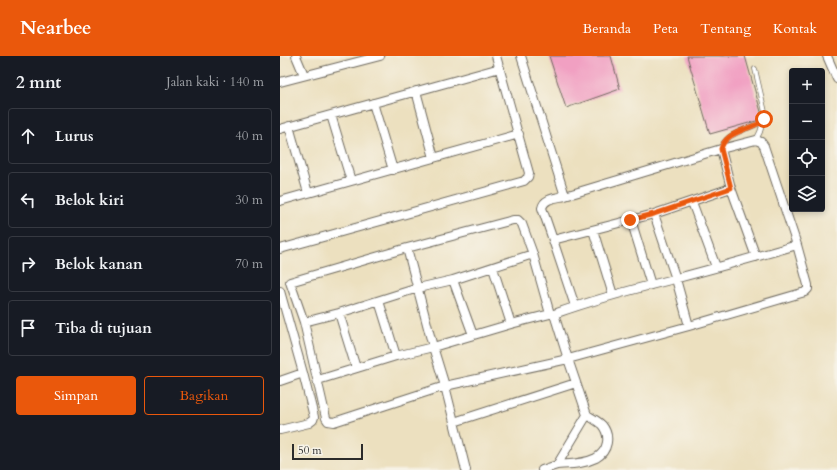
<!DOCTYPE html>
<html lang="id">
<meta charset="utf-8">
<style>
body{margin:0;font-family:Cardo,serif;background:#20242c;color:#f1f3f6}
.controls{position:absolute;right:12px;top:12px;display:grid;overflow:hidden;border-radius:4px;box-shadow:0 2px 6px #0003}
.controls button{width:36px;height:36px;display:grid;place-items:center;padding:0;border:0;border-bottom:1px solid #363941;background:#171b24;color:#f1f3f6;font:20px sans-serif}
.scale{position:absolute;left:12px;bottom:10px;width:71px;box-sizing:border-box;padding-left:4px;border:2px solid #2b2b2b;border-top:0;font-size:11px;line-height:14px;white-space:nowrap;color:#2b2b2b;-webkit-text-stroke:3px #f7f3e8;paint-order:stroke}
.stop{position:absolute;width:12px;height:12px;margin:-9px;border:3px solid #ea580c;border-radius:50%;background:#fff}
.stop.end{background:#ea580c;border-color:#fff;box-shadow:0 1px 4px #0008}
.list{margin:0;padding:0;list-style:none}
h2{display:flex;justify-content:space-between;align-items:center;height:52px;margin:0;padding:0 16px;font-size:17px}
h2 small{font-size:13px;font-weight:400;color:#9ea1a6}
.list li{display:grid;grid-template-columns:26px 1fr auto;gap:12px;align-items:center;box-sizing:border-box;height:56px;margin:0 8px 8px;padding:0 8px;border:1px solid #363941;border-radius:4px}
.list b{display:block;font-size:15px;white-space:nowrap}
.list em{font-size:13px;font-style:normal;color:#9ea1a6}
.actions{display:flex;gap:8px;padding:12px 16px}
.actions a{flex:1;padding:9px 0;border:1px solid #ea580c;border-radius:4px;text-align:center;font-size:14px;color:#ea580c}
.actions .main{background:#ea580c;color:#fff}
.icon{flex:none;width:22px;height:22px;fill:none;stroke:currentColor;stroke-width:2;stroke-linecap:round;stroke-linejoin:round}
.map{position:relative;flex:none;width:557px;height:414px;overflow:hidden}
header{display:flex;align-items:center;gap:24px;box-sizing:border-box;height:56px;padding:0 20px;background:#ea580c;color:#fff}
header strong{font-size:19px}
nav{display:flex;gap:22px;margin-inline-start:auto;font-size:14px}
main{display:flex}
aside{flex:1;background:#171b24}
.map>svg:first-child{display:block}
.building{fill:#f1a0c2}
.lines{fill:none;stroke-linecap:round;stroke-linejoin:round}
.lane-casing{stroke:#6f6a5f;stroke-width:5.5}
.street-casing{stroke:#6f6a5f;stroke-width:10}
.lane{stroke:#fff;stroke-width:4}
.street{stroke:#fff;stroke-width:8}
.route{stroke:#ea580c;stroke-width:5}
</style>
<header>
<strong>Nearbee</strong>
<nav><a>Beranda</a><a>Peta</a><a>Tentang</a><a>Kontak</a></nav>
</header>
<main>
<aside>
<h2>2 mnt<small>Jalan kaki · 140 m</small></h2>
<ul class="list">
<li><svg class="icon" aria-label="ahead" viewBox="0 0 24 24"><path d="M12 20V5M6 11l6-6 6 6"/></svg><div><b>Lurus</b></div><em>40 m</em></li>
<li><svg class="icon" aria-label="left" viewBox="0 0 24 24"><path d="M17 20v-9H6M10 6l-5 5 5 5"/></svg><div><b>Belok kiri</b></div><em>30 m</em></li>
<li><svg class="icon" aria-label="right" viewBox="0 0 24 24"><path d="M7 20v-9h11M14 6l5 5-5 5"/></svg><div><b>Belok kanan</b></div><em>70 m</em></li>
<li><svg class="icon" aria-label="arrive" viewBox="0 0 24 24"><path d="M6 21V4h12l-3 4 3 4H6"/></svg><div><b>Tiba di tujuan</b></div></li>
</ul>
<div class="actions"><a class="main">Simpan</a><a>Bagikan</a></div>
</aside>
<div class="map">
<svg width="557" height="414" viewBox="0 0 557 414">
<rect width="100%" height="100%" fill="#f7f3e8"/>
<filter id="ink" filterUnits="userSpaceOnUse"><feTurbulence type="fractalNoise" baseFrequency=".025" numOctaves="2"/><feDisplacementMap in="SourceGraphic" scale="8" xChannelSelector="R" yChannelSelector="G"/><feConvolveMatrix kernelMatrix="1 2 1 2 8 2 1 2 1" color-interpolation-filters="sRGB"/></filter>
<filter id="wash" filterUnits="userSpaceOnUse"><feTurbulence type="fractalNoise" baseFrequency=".012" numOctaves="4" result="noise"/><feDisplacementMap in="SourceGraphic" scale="16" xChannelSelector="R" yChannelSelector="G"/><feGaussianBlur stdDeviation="0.9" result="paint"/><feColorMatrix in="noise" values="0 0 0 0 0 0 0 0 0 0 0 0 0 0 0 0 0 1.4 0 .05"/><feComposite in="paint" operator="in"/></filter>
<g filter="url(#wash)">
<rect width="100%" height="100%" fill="#ece0bf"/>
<g id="blocks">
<path class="building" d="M269,0H331L340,33L286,52Z
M407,0H465L483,63L430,78Z"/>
</g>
</g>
<g filter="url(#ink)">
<use href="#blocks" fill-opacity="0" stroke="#6f6a5f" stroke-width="1"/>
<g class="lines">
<defs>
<path id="lane" d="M476,84L480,76L483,66
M441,93C444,81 455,78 465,73C471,71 477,68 483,66C485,62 485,60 485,56L475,13"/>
<path id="street" d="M16,0L24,19
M241,0L285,140
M547,0L557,23
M0,26L100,0
M136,35L154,102
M93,47L113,114
M51,59L71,125
M9,70L28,137
M0,73L220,12
M441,93L451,132L476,201
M0,145L239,78
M412,146L436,211
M374,158L396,223L409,270
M351,164L371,229
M313,174L333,239
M273,184L374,158L451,132
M127,192L153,291L165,330L186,414
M0,193L244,125L248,121L249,117L216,0
M213,212L231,268
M173,224L193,279
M0,235L23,317L34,361L33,364L29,367L0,374
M99,245L116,300
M59,257L76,312
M24,266L59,257L138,232L173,224L253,198
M38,324L116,300L153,291L231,268L270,258L253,198L242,168L238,164H233L127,192L10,226L24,266L46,362L48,365L54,366L165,330L288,303L274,258C313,244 354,233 394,223C435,212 476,201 517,189
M0,325L23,317
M174,366L296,327
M277,409C290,408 304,408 316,402C328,395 331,380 322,369C318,365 312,362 307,359
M262,414L277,409L307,359L288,303L409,270L525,236L528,233V229L517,189L484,90L481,86L476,84L441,93L285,140C276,142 264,142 262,152L273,184L295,250"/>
</defs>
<use href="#lane" class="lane-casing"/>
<use href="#street" class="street-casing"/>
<use href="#lane" class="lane"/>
<use href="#street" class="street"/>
</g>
</g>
<g class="lines" filter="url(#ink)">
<path class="route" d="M350,164L374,158L451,132L441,93C444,81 454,78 465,73C471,71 477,68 483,66L484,63"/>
</g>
</svg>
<div class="controls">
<button>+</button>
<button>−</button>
<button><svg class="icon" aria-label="locate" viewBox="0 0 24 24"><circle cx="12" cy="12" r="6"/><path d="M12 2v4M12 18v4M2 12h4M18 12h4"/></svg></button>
<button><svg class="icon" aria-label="layers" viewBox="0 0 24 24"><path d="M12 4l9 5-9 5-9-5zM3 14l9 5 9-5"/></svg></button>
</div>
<div class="scale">50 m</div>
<div class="stop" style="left:484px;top:63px"></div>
<div class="stop end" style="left:350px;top:164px"></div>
</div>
</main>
